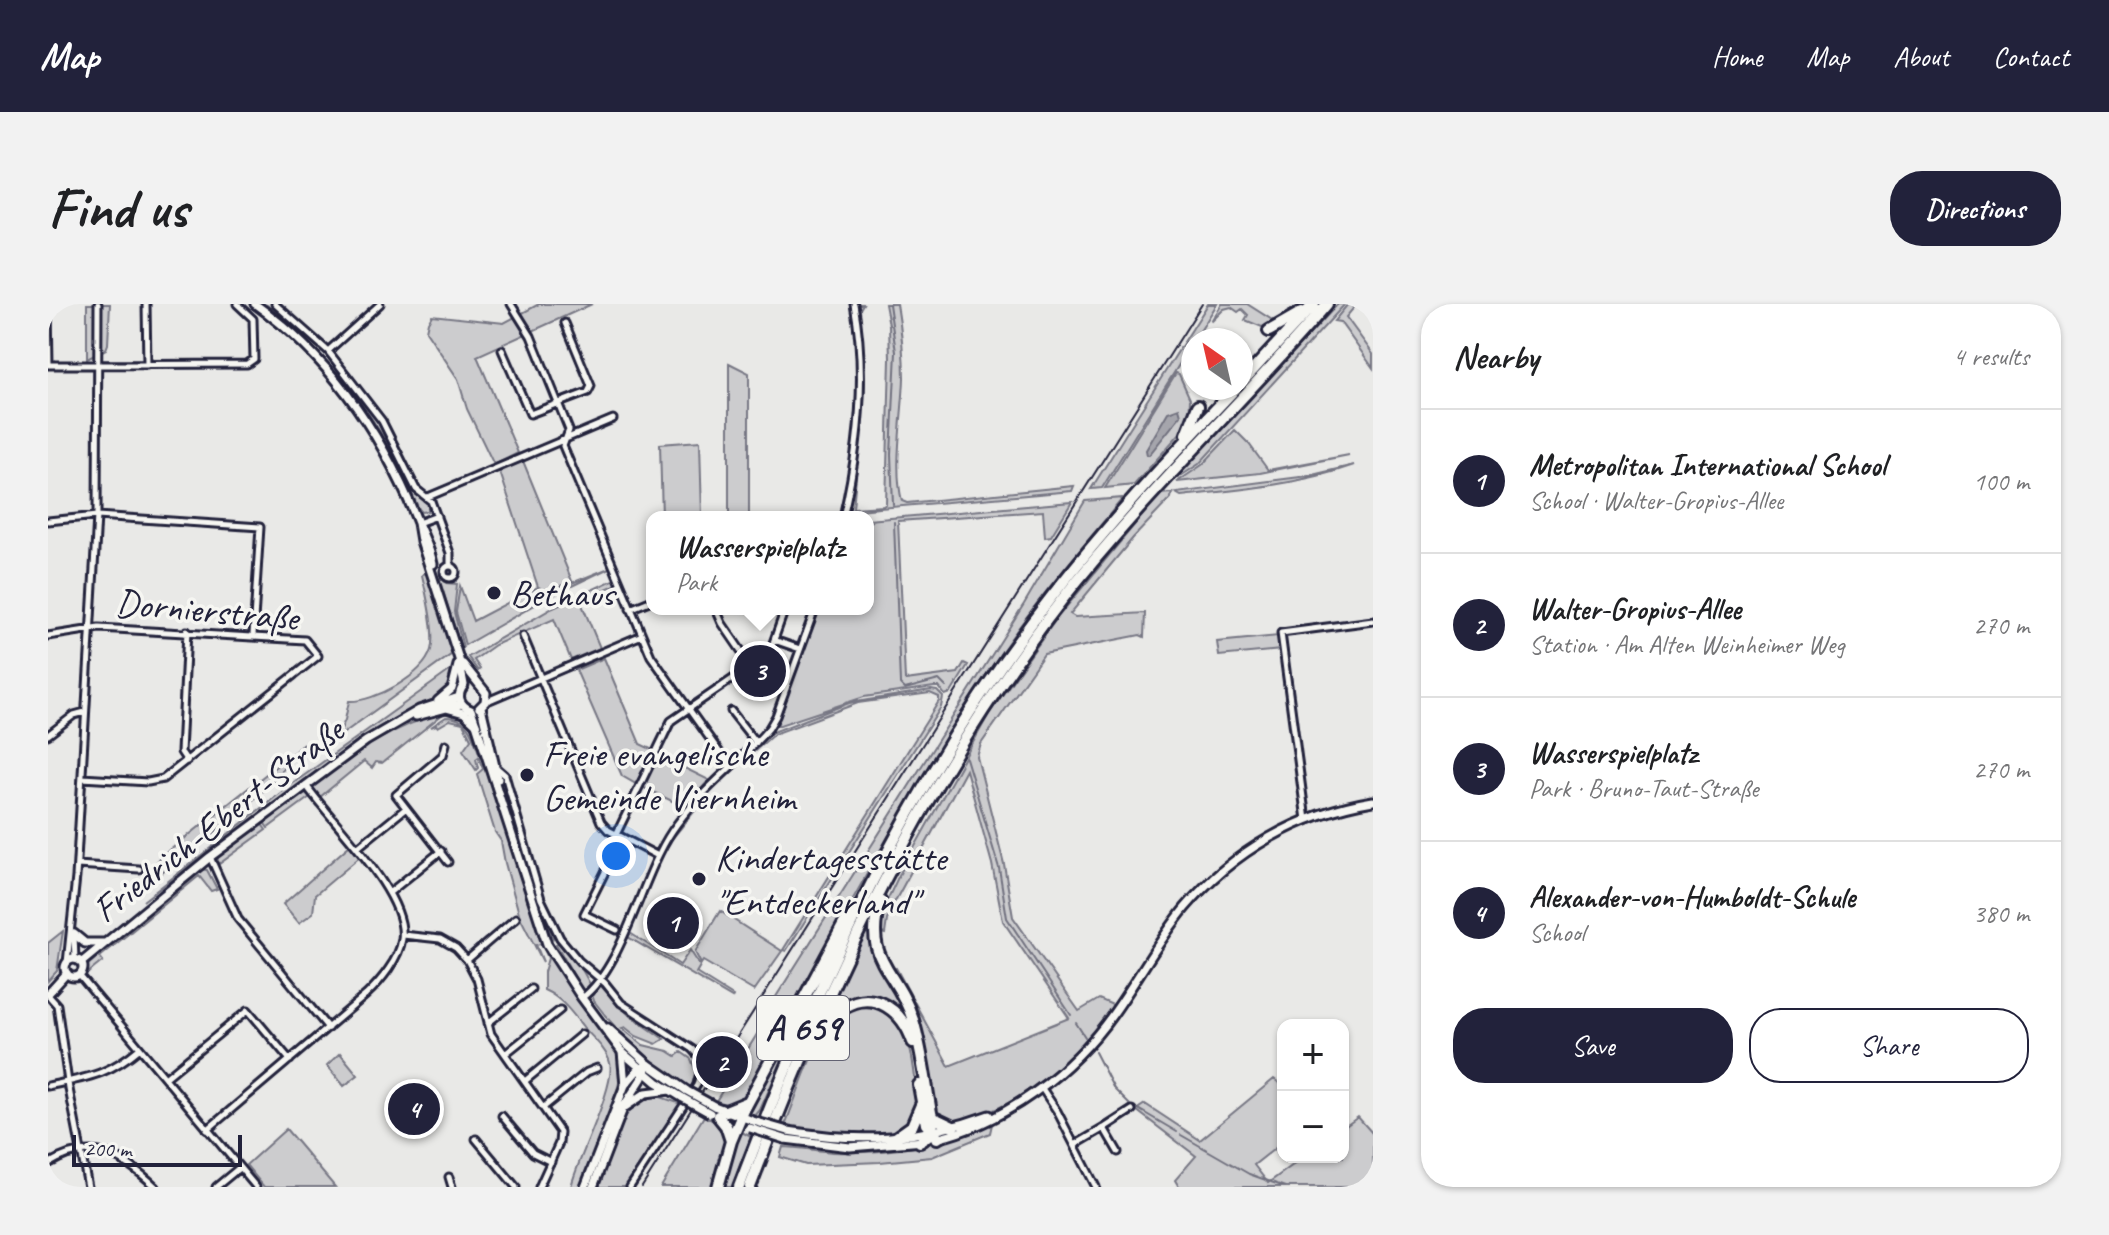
<!DOCTYPE html>
<meta charset="utf-8">
<style>
body{margin:0;font-family:Caveat,sans-serif;background:#f2f2f2;color:#202124}
.controls{position:absolute;right:24px;bottom:24px;display:grid;overflow:hidden;border-radius:16px;box-shadow:0 2px 6px #0004}
.controls button{width:72px;height:72px;display:grid;place-items:center;padding:0;border:0;border-bottom:2px solid #e0e0e0;background:#fff;color:#202124;font:40px sans-serif}
.compass{position:absolute;left:1133px;top:24px;width:72px;height:72px;border-radius:50%;background:#fff;box-shadow:0 2px 6px #0004;rotate:326deg}
.scale{position:absolute;left:24px;bottom:20px;width:170px;box-sizing:border-box;padding-left:8px;border:4px solid #22223b;border-top:0;font-size:22px;line-height:28px;white-space:nowrap;color:#22223b;-webkit-text-stroke:6px #f6f6f2;paint-order:stroke}
.you{position:absolute;left:568px;top:552px;width:28px;height:28px;margin:-20px;border:6px solid #fff;border-radius:50%;background:#1a73e8;box-shadow:0 0 0 12px #1a73e833}
.badge{display:grid;place-items:center;width:52px;height:52px;border-radius:50%;background:#22223b;color:#fff;font-size:26px;font-weight:700}
.pin{position:absolute;translate:-50% -50%;border:4px solid #fff;box-shadow:0 2px 8px #0006}
.popup{position:absolute;left:598px;top:207px;width:228px;height:104px;box-sizing:border-box;display:grid;place-content:center;border-radius:16px;background:#fff;filter:drop-shadow(0 2px 6px #0005);font-size:26px;white-space:nowrap;color:#757577}
.popup b{font-size:30px;color:#202124}
.popup::after{content:'';position:absolute;left:50%;top:100%;margin-left:-16px;border:16px solid transparent;border-top-color:#fff}
.list{margin:0;padding:0;list-style:none}
h2{display:flex;justify-content:space-between;align-items:center;height:104px;margin:0;padding:0 32px;font-size:34px}
h2 small{font-size:26px;font-weight:400;color:#757577}
.list li{display:grid;grid-template-columns:52px 1fr auto;gap:24px;align-items:center;box-sizing:border-box;height:144px;padding:0 32px;border-top:2px solid #e0e0e0}
.list b{display:block;font-size:30px;white-space:nowrap}
.list p{margin:0;font-size:26px;white-space:nowrap;color:#757577}
.list em{font-size:26px;font-style:normal;color:#757577}
.actions{display:flex;gap:16px;padding:24px 32px}
.actions a{flex:1;padding:18px 0;border:2px solid #22223b;border-radius:32px;text-align:center;font-size:28px;color:#22223b}
.actions .main{background:#22223b;color:#fff}
.map{position:relative;flex:none;width:1325px;height:883px;overflow:hidden;border-radius:32px}
header{display:flex;align-items:center;gap:48px;box-sizing:border-box;height:112px;padding:0 40px;background:#22223b;color:#fff}
header strong{font-size:38px}
nav{display:flex;gap:44px;margin-inline-start:auto;font-size:28px}
.intro{display:flex;align-items:center;justify-content:space-between;box-sizing:border-box;height:192px;padding:0 48px}
h1{margin:0;font-size:56px}
.button{padding:20px 36px;border-radius:32px;background:#22223b;color:#fff;font-size:28px;font-weight:700}
main{display:flex;gap:48px;padding:0 48px}
aside{flex:1;background:#fff;border-radius:32px;box-shadow:0 2px 6px #0004}
.map>svg:first-child{display:block}
.green{fill:#ccccce;stroke:#777784;stroke-width:2}
.water{fill:#a5a5ac;stroke:#71717f;stroke-width:2}
.lines{fill:none;stroke-linecap:round;stroke-linejoin:round}
.stream{stroke:#71717f;stroke-width:2}
.minor-casing{stroke:#22223b;stroke-width:11}
.tertiary-casing{stroke:#22223b;stroke-width:13}
.secondary-casing{stroke:#22223b;stroke-width:13}
.motorway-casing{stroke:#22223b;stroke-width:16}
.minor{stroke:#f6f6f2;stroke-width:5}
.tertiary{stroke:#f6f6f2;stroke-width:7}
.secondary{stroke:#f6f6f2;stroke-width:7}
.motorway{stroke:#f6f6f2;stroke-width:10}
.rail{stroke:#22223b;stroke-width:2}
.secondary-bridge-casing{stroke:#22223b;stroke-width:13;stroke-linecap:butt}
.secondary-bridge{stroke:#f6f6f2;stroke-width:7}
.poi-dot{fill:#22223b;stroke:#f6f6f2;stroke-width:3}
.labels{text-anchor:middle;dominant-baseline:central;stroke-width:7;stroke-linejoin:round;paint-order:stroke}
.shield{fill:#f6f6f2;stroke:#626272;stroke-width:2}
.shield-label{font-size:36px;font-weight:bold;fill:#22223b}
.poi-label{font-size:38px;fill:#22223b;stroke:#f6f6f2;text-anchor:start}
.street-label{font-size:38px;fill:#22223b;stroke:#f6f6f2}
</style>
<header>
<strong>Map</strong>
<nav><a>Home</a><a>Map</a><a>About</a><a>Contact</a></nav>
</header>
<div class="intro"><h1>Find us</h1><a class="button">Directions</a></div>
<main>
<div class="map">
<svg width="1325" height="883" viewBox="0 0 1325 883">
<rect width="100%" height="100%" fill="#e9e9e7"/>
<filter id="ink" filterUnits="userSpaceOnUse"><feTurbulence type="fractalNoise" baseFrequency=".0125" numOctaves="2"/><feDisplacementMap in="SourceGraphic" scale="16" xChannelSelector="R" yChannelSelector="G"/><feConvolveMatrix kernelMatrix="1 2 1 2 8 2 1 2 1" color-interpolation-filters="sRGB"/></filter>
<g filter="url(#ink)">
<path class="green" d="M39,0H62L60,40L58,45L39,55Z
M212,0L219,1C274,46 316,95 349,157L355,162L365,188L380,199V207L374,208L371,205C335,123 283,55 212,0Z
M491,0H544L429,52L470,149L446,161L419,105L410,75L378,27L380,18L384,11L456,19Z
M810,0H815L812,5L817,79L805,204L835,202L838,200L842,55L841,21L837,0H849C853,24 856,49 856,74C855,110 845,163 854,197L859,199L1026,182L1024,187L799,207L815,87Z
M1160,0H1169L1054,184L1043,185Z
M1174,0H1199L1226,17L1255,0L1238,15L1214,23L1197,16L1200,11L1194,5L1190,8L1183,3L1176,5L1163,18Z
M1290,0H1297L1151,160L1122,179Z
M1300,0H1309L1298,13L1325,50V64L1292,18L1286,17Z
M681,59L701,69V213H681Z
M1128,69L1131,70L1142,95L1141,119L1086,181L1057,184Z
M1187,126L1201,140L1220,166L1301,151L1212,169L1129,178L1154,161Z
M652,137L654,213H614L612,140Z
M473,152L524,277L496,289L491,283L494,291L561,264L499,294L417,341L408,308L412,282L425,317L490,283L450,162Z
M1306,161C1250,181 1191,186 1133,192L1128,189L1260,172Z
M1124,189L1123,194L1085,234L1022,310L1027,313L1097,309L1096,333L1092,331L996,350L933,440L929,453L956,560L965,613L1031,707L1051,695L1067,702C1028,750 982,800 918,815C909,817 897,820 890,811C883,803 883,786 882,776C875,738 856,702 842,666L848,664L901,762L1021,714L955,617L944,560L918,466L846,599L839,616L837,630L830,628L834,607L851,571L941,410L1009,314L1112,190Z
M1075,194C1034,244 991,293 954,347C879,459 815,575 751,694L760,698L712,806L707,812L701,809L699,792L682,801L668,797L722,709L719,707L976,300L1037,197Z
M1024,198L1003,232L997,233L995,207L850,217L857,376L910,369L916,359L920,361L903,389L897,391L891,383H886L816,393L729,422L770,305H820V218L825,217L820,216Z
M381,267L404,350L289,434L297,416L301,397C326,398 375,372 383,346C388,330 378,289 374,271Z
M391,274H394L398,279L409,280L406,308L415,343L413,344Z
M567,275L569,280L530,298H533L552,344L523,356L506,315L447,341L426,356L432,365L430,367L420,353L503,305Z
M1230,332L1233,346L1171,352L1169,338Z
M556,354L592,440L605,446L588,480L574,472L528,366Z
M407,363L403,381L390,393L358,408L314,435L95,597L240,483Z
M883,386L889,387L895,393L893,403L738,647L735,646L891,397V393L882,389L810,399L726,430L667,482L623,536L653,494L722,429L801,399Z
M396,408C422,408 427,427 433,448C426,428 421,408 395,410L334,459L328,458L324,464L316,457L272,493L264,484L265,479C309,448 343,423 396,408Z
M398,413C422,413 425,433 432,452L428,455L430,464L428,466L415,446L423,435L415,419L402,416L390,423L388,421L383,423Z
M256,440C211,502 143,545 84,592L112,554Z
M610,451L661,476L637,503L594,483Z
M436,453L483,602L497,639L488,641L495,658L472,613L457,559L453,537L447,528L429,470L435,465L431,455Z
M453,469L490,593L507,630L505,634L487,594Z
M255,487L262,493L220,524L215,517Z
M213,519L218,526L171,560L169,553Z
M302,541L312,553L267,591L265,609L251,619L235,600Z
M151,565L159,566L169,585L163,587L151,572L52,653L55,657L39,670V662Z
M672,607L734,647L706,687L655,657L653,660L647,648Z
M825,612L823,626L865,730L822,694L774,721Z
M15,627L9,667L0,677V639Z
M582,629L632,661L642,646L652,662L648,669L685,692L684,694L580,633Z
M511,638L532,662L542,680L537,685L534,686L508,640Z
M499,644L527,693L571,751L573,770L570,783L534,883H523C529,855 568,782 562,759C559,746 545,734 536,724C524,709 514,694 496,686V668L500,654L496,645Z
M551,680L580,710L616,735L608,740L588,732L577,723L574,724L595,741L620,747L628,752L633,748L643,755L648,768L643,784C603,762 573,733 546,697L544,690Z
M809,701C827,701 842,703 853,719C863,733 869,780 868,798C867,808 862,819 854,825C834,839 761,827 737,821C750,790 764,739 787,715C793,709 802,705 809,701Z
M292,749L310,771L296,782L279,761Z
M1226,775L1235,782V838L1206,861L1220,879L1256,853H1295V824L1310,813L1325,830V869L1321,872L1320,880L1310,883H1131L1127,876L1148,852L1088,806L1097,800L1152,836Z
M610,792L633,800L580,881L577,883H552V874C564,842 571,798 610,792Z
M656,812L672,820L664,813C689,830 674,859 667,883H613Z
M944,820L942,829L884,853L832,858L758,861L732,853L735,843C751,843 768,847 784,848C841,850 891,842 944,820Z
M238,825L287,883H216L198,861Z
M692,827L703,833L684,883H673Z"/>
<path class="water" d="M1131,104L1133,111L1101,151H1099L1098,146L1120,108Z"/>
<g class="lines">
<path class="stream" d="M841,0L848,48L843,150L845,201
M846,218L852,380L857,385L891,376L898,383
M918,454L951,564L959,614L1023,711
M1028,719L1037,733
M1047,748L1066,785L1084,803
M1090,805L1129,828
M1133,831L1201,870L1237,883"/>
<defs>
<path id="minor" d="M0,0L1,61
M98,0L99,61
M227,0L280,47L334,117L368,185L383,197L402,249V262
M463,0L483,32L521,126L515,142L603,352L682,463
M454,46L482,110L540,88L543,82L517,19
M280,47L332,0
M0,61L199,60L206,55L205,15L189,0
M380,193L565,115
M795,213C811,144 819,70 806,0
M0,217L49,212L212,223L205,331
M370,219L389,212
M396 268a6 6 0 1 1 12 0a6 6 0 1 1-12 0Z
M582,305L604,296
M668,305L674,319L713,376L738,385
M0,332L51,324L257,336L270,352L115,475L100,478L34,474
M475,332L553,518L560,526L610,552
M726,336L752,345
M437,398L594,331
M683,407L708,439
M0,431L26,411L37,408
M398,440L395,451L348,491L400,558
M139,457L133,448L139,327
M449,464L457,471L493,595L512,634L531,657L557,679L573,699L644,745L655,757L649,781L582,883
M1258,516L1233,329L1325,317
M309,544L357,505
M162,553L190,615L280,724
M29,561L91,565
M341,589L393,547
M569,626L536,610L565,552L566,535L623,417L721,350L737,305
M26,630L27,656
M355,631L392,635L408,644L419,656L429,675L443,730L512,828L511,839L491,883
M419,656L468,614
M19,659L28,573L49,212L50,0
M31,671L208,883
M0,691L9,701L21,785L40,883
M534,694C576,662 593,573 624,527C651,487 690,460 721,424L728,412L767,305
M440,719L483,685
M457,750L512,706
M117,774L200,706L242,756
M477,777L534,730
M0,782C40,773 59,772 92,744
M993,783L1009,807L1048,883
M496,803L539,768L549,764
M454,812L485,849L503,858
M1056,824L1084,806
M159,826L318,691C333,677 351,655 354,635C360,589 283,518 258,481
M428,835L468,883
M1027,841L1056,824L1070,848
M0,860C45,833 74,851 108,883
M401,873L404,883
M168,883L191,864"/>
<path id="tertiary" d="M390,397L404,385L410,361
M398,404L416,409L428,420
M368,412L413,400
M26,630L37,639H57
M17 664a9 9 0 1 1 18 0a9 9 0 1 1-18 0Z
M33,659L162,553L318,437L371,406L411,393
M0,690L19,669
M574,748L577,781
M577,803L598,789L622,786
M537,883L577,781L588,768L600,760
M545,883L576,802L594,774L599,762"/>
<path id="secondary" d="M207,0C283,54 333,128 368,214C374,230 382,243 385,260
M370,219L373,237L411,355L416,381C408,391 411,401 423,406L428,420L499,640L534,694L574,748L609,778L635,794
M415,360L438,389L437,398L431,404
M433,403L450,475
M560,724L600,760L639,787
M666,802L705,817
M740,827C811,839 874,836 941,811
M737,835L802,843L876,837
M888,835C958,818 1024,768 1065,710C1090,675 1110,637 1137,604C1185,547 1252,509 1325,497"/>
<path id="motorway" d="M1221,27L1254,8
M1193,79L1266,0
M1139,130L1150,102
M832,597C814,658 849,665 865,716C875,749 878,785 885,819L883,829L872,838
M766,737C775,725 783,710 796,703C827,684 855,708 865,738
M871,781L878,820L890,834
M678,807L700,798
M670,812L678,822L683,837
M884,813L905,823
M847,834L864,822L873,801
M670,883L683,837L696,806L799,614
M691,883C770,674 866,469 1004,292C1061,219 1124,151 1188,84
M702,883C780,676 877,472 1013,297C1095,192 1192,101 1279,0"/>
</defs>
<use href="#minor" class="minor-casing"/>
<use href="#tertiary" class="tertiary-casing"/>
<use href="#secondary" class="secondary-casing"/>
<use href="#motorway" class="motorway-casing"/>
<use href="#minor" class="minor"/>
<use href="#tertiary" class="tertiary"/>
<use href="#secondary" class="secondary"/>
<use href="#motorway" class="motorway"/>
<path class="rail" d="M594,883L1154,0"/>
<defs>
<path id="secondary-bridge" d="M639,787L666,802
M635,794L662,809
M705,817L740,827
M702,824L737,835"/>
</defs>
<use href="#secondary-bridge" class="secondary-bridge-casing"/>
<use href="#secondary-bridge" class="secondary-bridge"/>
</g>
</g>
<g class="poi-dot">
<circle cx="446" cy="289" r="8"/>
<circle cx="479" cy="471" r="8"/>
<circle cx="651" cy="575" r="8"/>
</g>
<g class="labels">
<rect class="shield" x="709" y="692" width="92" height="64" rx="6"/>
<g class="shield-label">
<text x="755" y="724">A 659</text>
</g>
<g class="poi-label">
<text x="462" y="289">Bethaus</text>
<text x="495" y="449">Freie evangelische<tspan x="495" dy="44">Gemeinde Viernheim</tspan></text>
<text x="667" y="553">Kindertagesstätte<tspan x="667" dy="44">"Entdeckerland"</tspan></text>
</g>
<g class="street-label">
<text transform="translate(159 306) rotate(5)">Dornierstraße</text>
<text transform="translate(170 516) rotate(-38)">Friedrich-Ebert-Straße</text>
</g>
</g>
</svg>
<div class="controls">
<button>+</button>
<button>−</button>
</div>
<svg class="compass" viewBox="-18 -18 36 36"><path d="M0-13l5 13h-10z" fill="#e53935"/><path d="M0 13l5-13h-10z" fill="#757577"/></svg>
<div class="scale">200 m</div>
<div class="you"></div>
<div class="pin badge" style="left:625px;top:619px">1</div>
<div class="pin badge" style="left:674px;top:758px">2</div>
<div class="pin badge" style="left:712px;top:367px">3</div>
<div class="popup"><b>Wasserspielplatz</b>Park</div>
<div class="pin badge" style="left:366px;top:805px">4</div>
</div>
<aside>
<h2>Nearby<small>4 results</small></h2>
<ul class="list">
<li><span class="badge">1</span><div><b>Metropolitan International School</b><p>School · Walter-Gropius-Allee</p></div><em>100 m</em></li>
<li><span class="badge">2</span><div><b>Walter-Gropius-Allee</b><p>Station · Am Alten Weinheimer Weg</p></div><em>270 m</em></li>
<li><span class="badge">3</span><div><b>Wasserspielplatz</b><p>Park · Bruno-Taut-Straße</p></div><em>270 m</em></li>
<li><span class="badge">4</span><div><b>Alexander-von-Humboldt-Schule</b><p>School</p></div><em>380 m</em></li>
</ul>
<div class="actions"><a class="main">Save</a><a>Share</a></div>
</aside>
</main>
